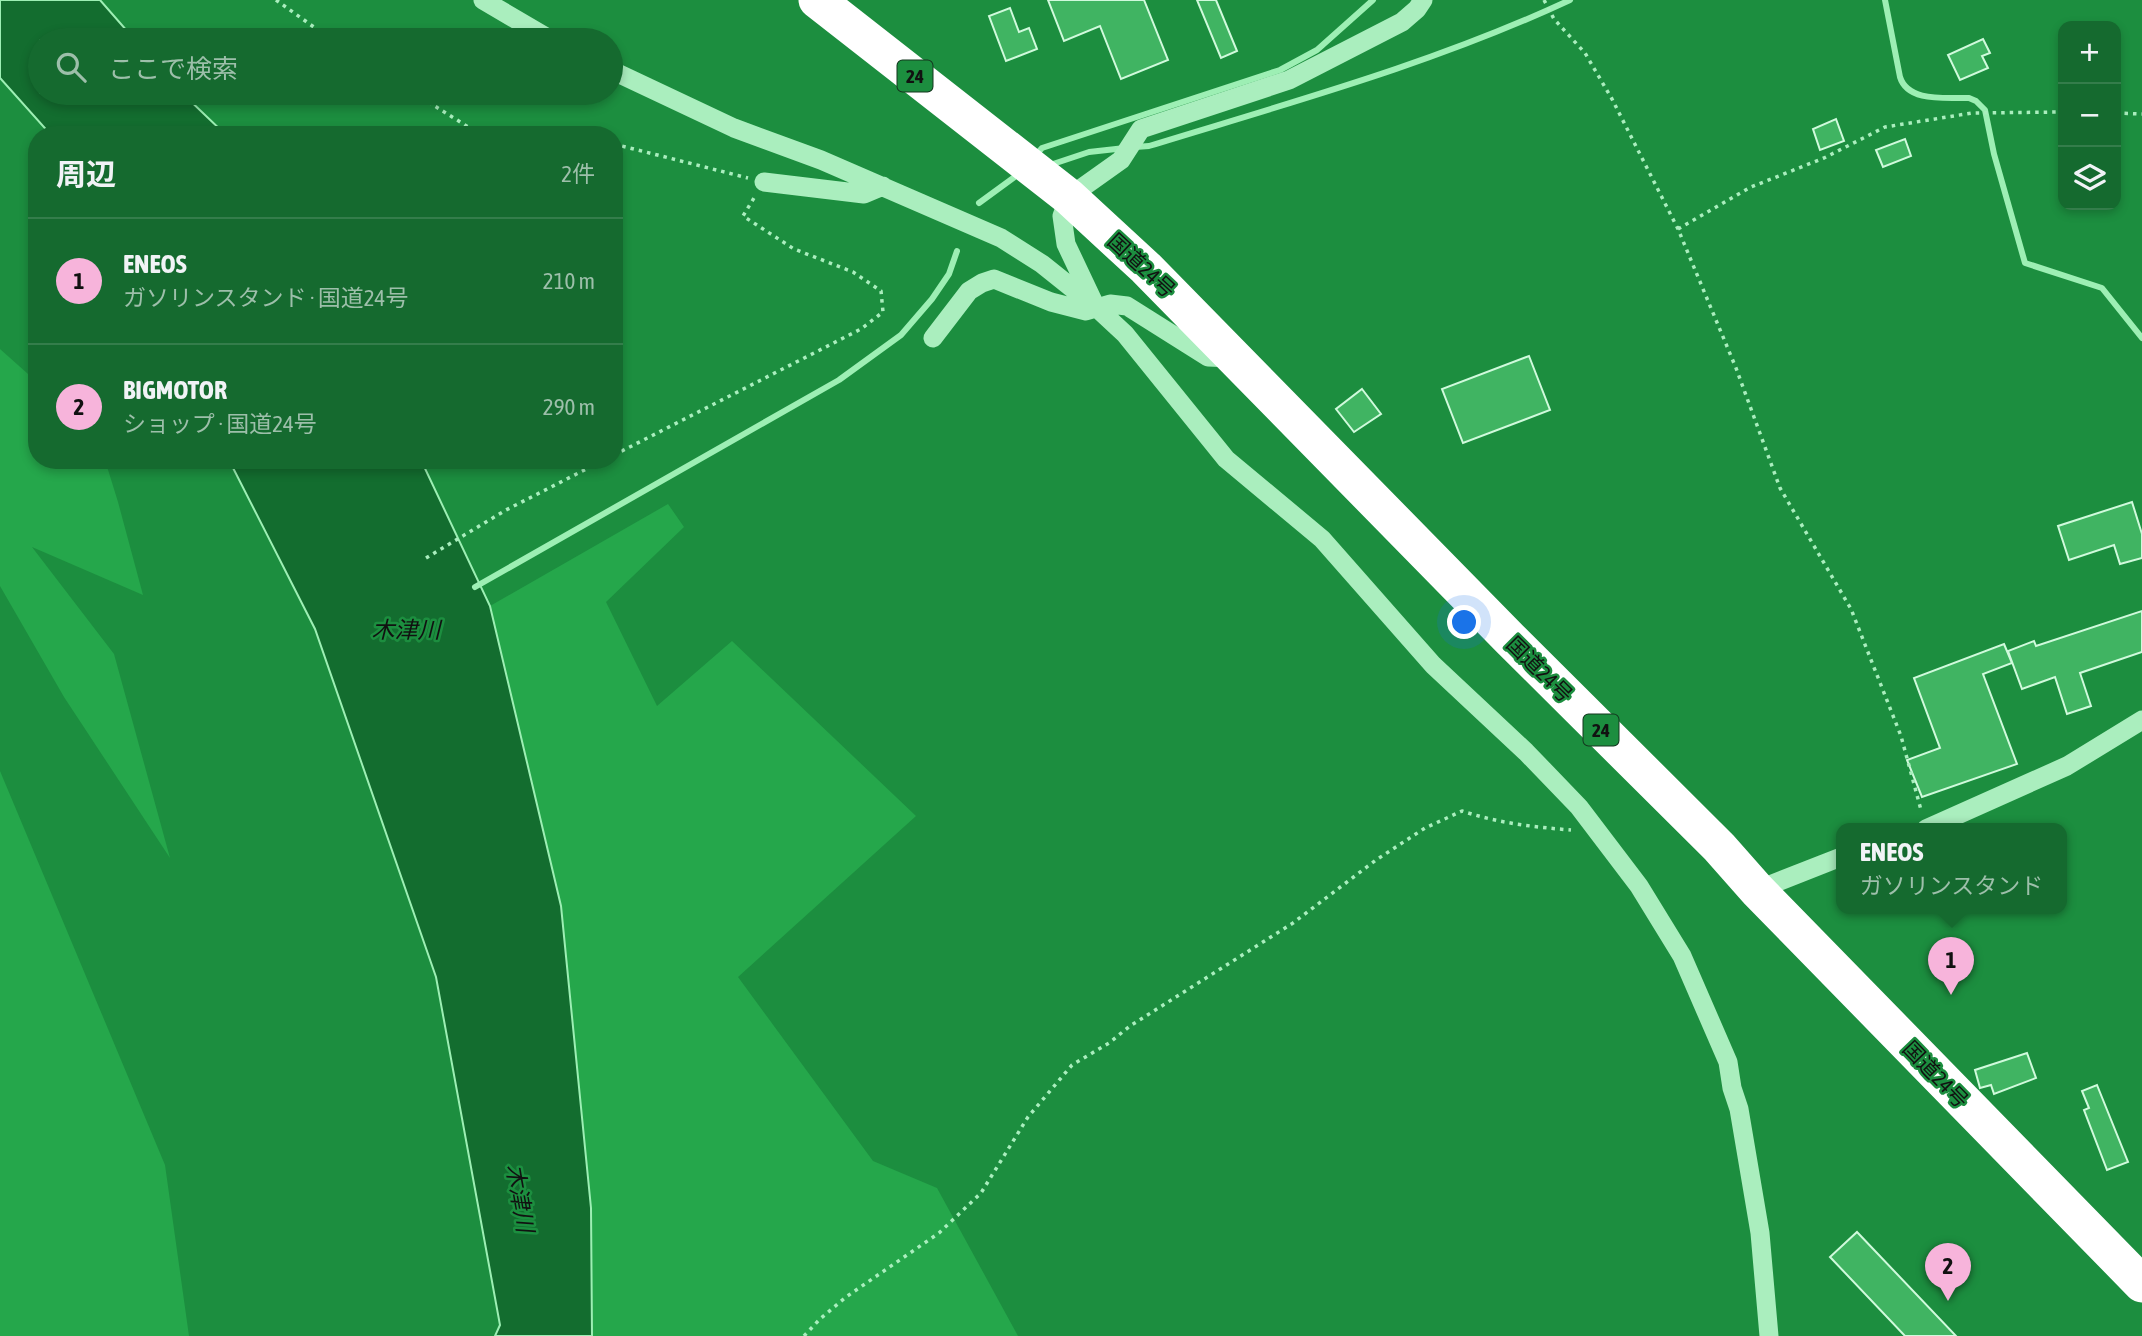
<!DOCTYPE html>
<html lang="ja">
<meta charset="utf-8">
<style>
body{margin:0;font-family:"Asap Condensed","Noto Sans JP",sans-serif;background:#22723b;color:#f1f3f6}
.controls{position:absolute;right:21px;top:21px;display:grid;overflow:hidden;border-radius:14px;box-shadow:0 4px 10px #0003}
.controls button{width:63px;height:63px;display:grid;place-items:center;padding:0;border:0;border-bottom:2px solid #347d4b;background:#156a2f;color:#f1f3f6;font:35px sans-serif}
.you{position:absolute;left:1465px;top:623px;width:24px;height:24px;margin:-18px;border:5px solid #fff;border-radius:50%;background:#1a73e8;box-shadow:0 0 0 10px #1a73e833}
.badge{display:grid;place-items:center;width:46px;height:46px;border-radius:50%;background:#f7b4db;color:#111;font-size:23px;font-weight:700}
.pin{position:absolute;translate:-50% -58px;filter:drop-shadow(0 2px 4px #0008)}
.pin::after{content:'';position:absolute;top:37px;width:24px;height:21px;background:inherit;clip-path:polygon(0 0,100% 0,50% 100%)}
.popup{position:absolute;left:1836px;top:823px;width:231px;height:91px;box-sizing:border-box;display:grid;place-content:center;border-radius:14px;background:#156a2f;filter:drop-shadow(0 2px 5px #0005);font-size:23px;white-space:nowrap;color:#9dbfaa}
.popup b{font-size:26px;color:#f1f3f6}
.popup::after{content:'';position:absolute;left:50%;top:100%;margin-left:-14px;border:14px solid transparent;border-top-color:#156a2f}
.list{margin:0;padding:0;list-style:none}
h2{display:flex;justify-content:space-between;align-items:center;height:91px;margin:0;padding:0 28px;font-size:30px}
h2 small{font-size:23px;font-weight:400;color:#9dbfaa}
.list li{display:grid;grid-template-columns:46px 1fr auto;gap:21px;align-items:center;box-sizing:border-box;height:126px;padding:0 28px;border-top:2px solid #347d4b}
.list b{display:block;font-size:26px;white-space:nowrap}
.list p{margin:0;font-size:23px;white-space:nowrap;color:#9dbfaa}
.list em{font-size:23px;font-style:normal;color:#9dbfaa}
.icon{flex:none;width:38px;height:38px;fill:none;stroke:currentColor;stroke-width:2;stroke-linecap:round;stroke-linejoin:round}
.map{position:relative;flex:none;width:2142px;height:1336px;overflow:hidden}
.search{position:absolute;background:#156a2f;box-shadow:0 4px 10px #0003;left:28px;top:28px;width:595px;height:77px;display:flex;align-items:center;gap:18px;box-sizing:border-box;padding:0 24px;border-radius:38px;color:#9dbfaa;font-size:26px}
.panel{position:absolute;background:#156a2f;box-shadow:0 4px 10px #0003;left:28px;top:126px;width:595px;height:343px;border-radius:28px}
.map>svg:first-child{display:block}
.green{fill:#25a74b}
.water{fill:#136d2f;stroke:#9defb4;stroke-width:2}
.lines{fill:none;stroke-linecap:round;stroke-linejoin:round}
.stream{stroke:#9defb4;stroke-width:6}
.building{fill:#40b462;stroke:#d0fadc;stroke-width:2}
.path{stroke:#aaeebe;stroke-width:3.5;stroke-dasharray:3.5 5;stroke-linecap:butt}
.street{stroke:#aaeebe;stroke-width:19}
.highway{stroke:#fff;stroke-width:37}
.labels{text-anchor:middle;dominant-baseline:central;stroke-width:5;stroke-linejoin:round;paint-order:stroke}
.shield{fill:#1c8e3f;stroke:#14361f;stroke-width:2}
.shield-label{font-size:19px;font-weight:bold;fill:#111}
.street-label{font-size:21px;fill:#111;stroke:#1c8e3f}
.water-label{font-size:23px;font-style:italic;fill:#111;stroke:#1c8e3f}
</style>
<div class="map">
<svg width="2142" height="1336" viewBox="0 0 2142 1336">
<rect width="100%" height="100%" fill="#1c8e3f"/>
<path class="green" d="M0,349L37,382V460H105L118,502L143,595L32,547L114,654L170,858L64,697L0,586Z
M668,504L684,527L606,602L657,706L732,641L916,816L738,977L873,1161L937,1188L1018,1336H592L591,1208L561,906L490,606Z
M0,771L165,1165L189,1336H0Z"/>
<path class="water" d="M0,0H100L135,40H40V93H182L226,135H51L0,78Z
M229,460H421L490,606L561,906L591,1208L592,1336H495L500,1325L436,977L315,629Z"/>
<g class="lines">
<path class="stream" d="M1885,0L1900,77C1908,103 1947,97 1969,98L1976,101L1985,110L1994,154L2025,263L2102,288L2142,338
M1135,147L1149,146C1292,102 1435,63 1570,0
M1034,157L1042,148L1280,70L1317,50L1373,0
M1050,165L1089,152L1125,148
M979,203L1020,173
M475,587L839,380L901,335L932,299L949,274L957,251"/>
</g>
<path class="building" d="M1048,0H1144L1168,60L1121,79L1100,26L1064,41Z
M1197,0H1216L1237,51L1221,58Z
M1010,8L1019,32L1029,28L1037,49L1006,61L989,16Z
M1983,39L1990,53L1982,56L1988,68L1960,80L1948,55Z
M1836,119L1844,141L1820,150L1813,129Z
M1905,139L1911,156L1883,167L1876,150Z
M1529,356L1550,410L1463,443L1442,389Z
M1362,389L1381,414L1354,432L1336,409Z
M2132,502L2142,534V558L2120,564L2114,545L2069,560L2058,526Z
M2142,611V652L2080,673L2091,706L2067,714L2055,677L2022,689L2008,651L2034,641L2036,646Z
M2004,644L2012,663L1983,674L2017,764L1922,797L1907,760L1940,748L1914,678Z
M2027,1053L2036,1078L1994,1094L1991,1085L1980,1088L1975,1070Z
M2097,1085L2128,1162L2107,1170L2084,1110L2089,1108L2082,1091Z
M1857,1232L1956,1336H1905L1830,1257Z"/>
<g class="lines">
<path class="path" d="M276,0L332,40
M1544,0L1554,19L1585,53L1612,99L1678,229L1736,368L1780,488L1851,609L1901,736L1921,810
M414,93L473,130L530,135
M2116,113L2142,114
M614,144L748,178
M1678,229L1751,187L1824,158L1885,127L1972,113L2063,112
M614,455L861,329L883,312L881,291L853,272L794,249L743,216L754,198
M426,558L506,510L604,460
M804,1336L820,1319L846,1297L939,1233L981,1193L1028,1117L1072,1065L1109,1043L1130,1026L1293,923L1376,860L1425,828L1462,811C1498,823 1533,827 1571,830"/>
<path class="street" d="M483,0L551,40
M611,70L734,128L821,160L1001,238L1042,264L1097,308L1125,334L1226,459L1322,539L1433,665L1526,752L1579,807L1639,886L1682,956L1728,1062L1732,1088L1739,1109L1760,1233L1769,1336
M764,182L864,194L883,186
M1093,301L1066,244L1062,216L1069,197L1121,160L1141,129L1289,80L1402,22L1417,9L1423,0
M933,338L969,291L982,283L994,279L1051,302L1086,311L1110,304L1127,306L1208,357L1232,358
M1926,829L2067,766L2142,720
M1757,890L1841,857"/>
<path class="highway" d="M817,0L1069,197L1146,268L1510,639L1719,847L1757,890L2142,1284"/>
</g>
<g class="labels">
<g class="shield">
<rect x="897.5" y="60.5" width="35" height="31" rx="5"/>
<rect x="1583.5" y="714.5" width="35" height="31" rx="5"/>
</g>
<g class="shield-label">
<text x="915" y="76">24</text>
<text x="1601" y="730">24</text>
</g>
<g class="street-label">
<text transform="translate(1142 265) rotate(43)">国道24号</text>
<text transform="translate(1540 669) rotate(45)">国道24号</text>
<text transform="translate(1936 1074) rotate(46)">国道24号</text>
</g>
<g class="water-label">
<text x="406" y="630">木津川</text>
<text transform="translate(520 1198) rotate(80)">木津川</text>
</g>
</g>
</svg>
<div class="controls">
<button>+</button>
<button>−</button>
<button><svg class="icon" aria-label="layers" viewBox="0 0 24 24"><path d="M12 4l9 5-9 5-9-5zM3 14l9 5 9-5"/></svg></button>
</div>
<div class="you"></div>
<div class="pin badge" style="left:1951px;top:995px">1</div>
<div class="popup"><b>ENEOS</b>ガソリンスタンド</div>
<div class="pin badge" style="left:1948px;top:1301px">2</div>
<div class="search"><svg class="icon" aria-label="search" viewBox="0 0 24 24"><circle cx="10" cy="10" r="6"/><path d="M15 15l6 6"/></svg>ここで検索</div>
<section class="panel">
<h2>周辺<small>2件</small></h2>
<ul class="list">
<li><span class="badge">1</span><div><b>ENEOS</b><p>ガソリンスタンド · 国道24号</p></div><em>210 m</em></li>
<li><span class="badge">2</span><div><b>BIGMOTOR</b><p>ショップ · 国道24号</p></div><em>290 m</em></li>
</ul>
</section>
</div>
